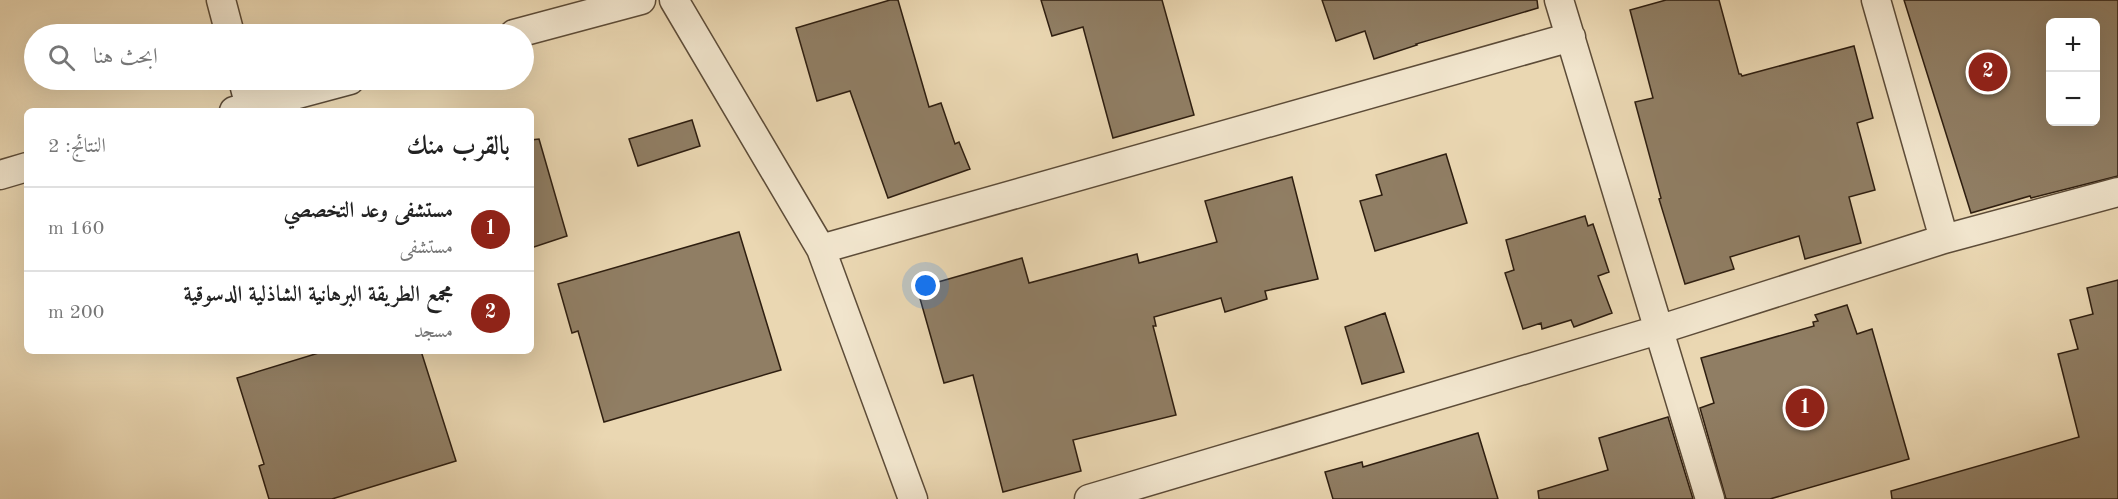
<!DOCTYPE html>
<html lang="ar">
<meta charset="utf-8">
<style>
body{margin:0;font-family:"Old Standard TT",Amiri,serif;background:#f6f6f6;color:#222;direction:rtl}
.controls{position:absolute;right:18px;top:18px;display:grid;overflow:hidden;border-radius:9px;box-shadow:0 6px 24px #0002}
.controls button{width:54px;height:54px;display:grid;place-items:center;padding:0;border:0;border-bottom:2px solid #e0e0e0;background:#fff;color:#222;font:30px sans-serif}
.you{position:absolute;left:926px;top:286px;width:21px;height:21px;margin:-15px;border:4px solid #fff;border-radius:50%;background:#1a73e8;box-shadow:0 0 0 9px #1a73e833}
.badge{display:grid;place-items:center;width:39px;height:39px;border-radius:50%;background:#8f2418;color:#fff;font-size:20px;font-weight:700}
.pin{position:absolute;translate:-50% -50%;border:3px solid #fff;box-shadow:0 2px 6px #0006}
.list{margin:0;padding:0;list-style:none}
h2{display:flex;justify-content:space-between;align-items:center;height:78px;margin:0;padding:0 24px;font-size:26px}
h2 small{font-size:20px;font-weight:400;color:#767676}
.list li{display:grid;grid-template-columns:39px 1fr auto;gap:18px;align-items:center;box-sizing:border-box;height:84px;padding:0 24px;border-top:2px solid #e0e0e0}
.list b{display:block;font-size:22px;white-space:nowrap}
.list p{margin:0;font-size:20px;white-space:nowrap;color:#767676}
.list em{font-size:20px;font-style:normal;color:#767676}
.icon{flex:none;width:33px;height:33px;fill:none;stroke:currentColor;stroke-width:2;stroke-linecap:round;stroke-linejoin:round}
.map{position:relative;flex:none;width:2118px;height:499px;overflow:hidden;direction:ltr}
.search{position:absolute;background:#fff;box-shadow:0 6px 24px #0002;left:24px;top:24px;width:510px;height:66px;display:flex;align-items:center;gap:15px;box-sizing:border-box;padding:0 21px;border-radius:33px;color:#767676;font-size:22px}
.panel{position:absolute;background:#fff;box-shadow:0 6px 24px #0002;left:24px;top:108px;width:510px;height:246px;border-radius:9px;direction:rtl}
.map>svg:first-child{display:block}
.building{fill:#907e64;stroke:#2e1e10;stroke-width:1.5;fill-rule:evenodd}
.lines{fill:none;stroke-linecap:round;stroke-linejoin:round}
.street-casing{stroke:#5d4c38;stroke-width:31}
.street{stroke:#f1e5cd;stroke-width:28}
</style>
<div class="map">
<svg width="2118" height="499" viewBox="0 0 2118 499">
<rect width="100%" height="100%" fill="#ead7b2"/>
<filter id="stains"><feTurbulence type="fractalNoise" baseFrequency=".00333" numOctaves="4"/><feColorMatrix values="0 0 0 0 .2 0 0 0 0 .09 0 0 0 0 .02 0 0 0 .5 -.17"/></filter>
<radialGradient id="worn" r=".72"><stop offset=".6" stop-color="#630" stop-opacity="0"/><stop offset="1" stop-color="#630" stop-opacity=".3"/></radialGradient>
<path class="building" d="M890,0H898L929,107L941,103L955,144L959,142L970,169L888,198L850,91L817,101L796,28Z
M1041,0H1162L1194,115L1113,138L1083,27L1052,36Z
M1322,0H1537L1538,8L1416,44L1417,45L1374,59L1365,31L1336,41Z
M1666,0H1719L1739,74H1741L1742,76L1854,46L1873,118L1857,123L1875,190L1849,197L1861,243L1805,259L1799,236L1730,257L1734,269L1685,284L1659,199L1661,198L1635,102L1653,98L1630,10Z
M1904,0H2118V176L2031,198L2030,196L1971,213ZM2050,22H2096V122H2050Z
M692,120L700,146L638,166L629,139Z
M539,139L567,236L531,248V140Z
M1446,154L1467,223L1375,251L1360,201L1382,195L1376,175Z
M1292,177L1318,279L1265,291L1267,299L1225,312L1221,298L1154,317L1156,326H1153L1176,415L1073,440L1081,471L1003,492L973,375L944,383L917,288L1022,258L1029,283L1137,254L1139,263L1217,242L1205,201Z
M1585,216L1588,226L1593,224L1609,272L1598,276L1612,313L1574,327L1571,320L1542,329L1541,323L1523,329L1505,273L1514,270L1506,240Z
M739,232L781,370L604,422L578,331L572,333L558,284Z
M2118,280V499H1892L1891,491L2079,437L2058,354L2078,349L2070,320L2093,314L2087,288Z
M1847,305L1857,334L1872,329L1909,459L1770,499H1726L1700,408L1714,403L1701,358L1814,326L1813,322L1818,321L1815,315Z
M1385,313L1404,372L1362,384L1345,327Z
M325,351H421L456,461L332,499H269L259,466L264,464L237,378Z
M1668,417L1693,499H1539L1538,491L1608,470L1599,438Z
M1478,433L1498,499H1333L1325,472L1362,462L1363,467Z"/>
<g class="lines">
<defs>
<path id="street" d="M221,0L230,34
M674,0L821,249L913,499
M1559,0L1710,499
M1876,0L1944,239
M514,34L641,0
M243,80L250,107
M234,111L350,80
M0,175L27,167
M821,249L1571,37
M1089,499L1658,330L1944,239L2118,192"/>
</defs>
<use href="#street" class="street-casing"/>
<use href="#street" class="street"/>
</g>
<rect width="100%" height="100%" filter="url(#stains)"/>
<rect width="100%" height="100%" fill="url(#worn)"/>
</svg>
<div class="controls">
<button>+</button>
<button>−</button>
</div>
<div class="you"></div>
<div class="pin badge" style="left:1805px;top:408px">1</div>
<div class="pin badge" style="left:1988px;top:72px">2</div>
<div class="search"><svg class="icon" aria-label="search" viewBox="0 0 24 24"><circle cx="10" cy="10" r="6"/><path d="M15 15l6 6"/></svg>ابحث هنا</div>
<section class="panel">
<h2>بالقرب منك<small>النتائج: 2</small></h2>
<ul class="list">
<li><span class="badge">1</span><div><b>مستشفى وعد التخصصي</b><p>مستشفى</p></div><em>160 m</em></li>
<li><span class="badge">2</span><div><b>مجمع الطريقة البرهانية الشاذلية الدسوقية</b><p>مسجد</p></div><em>200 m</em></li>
</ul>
</section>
</div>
